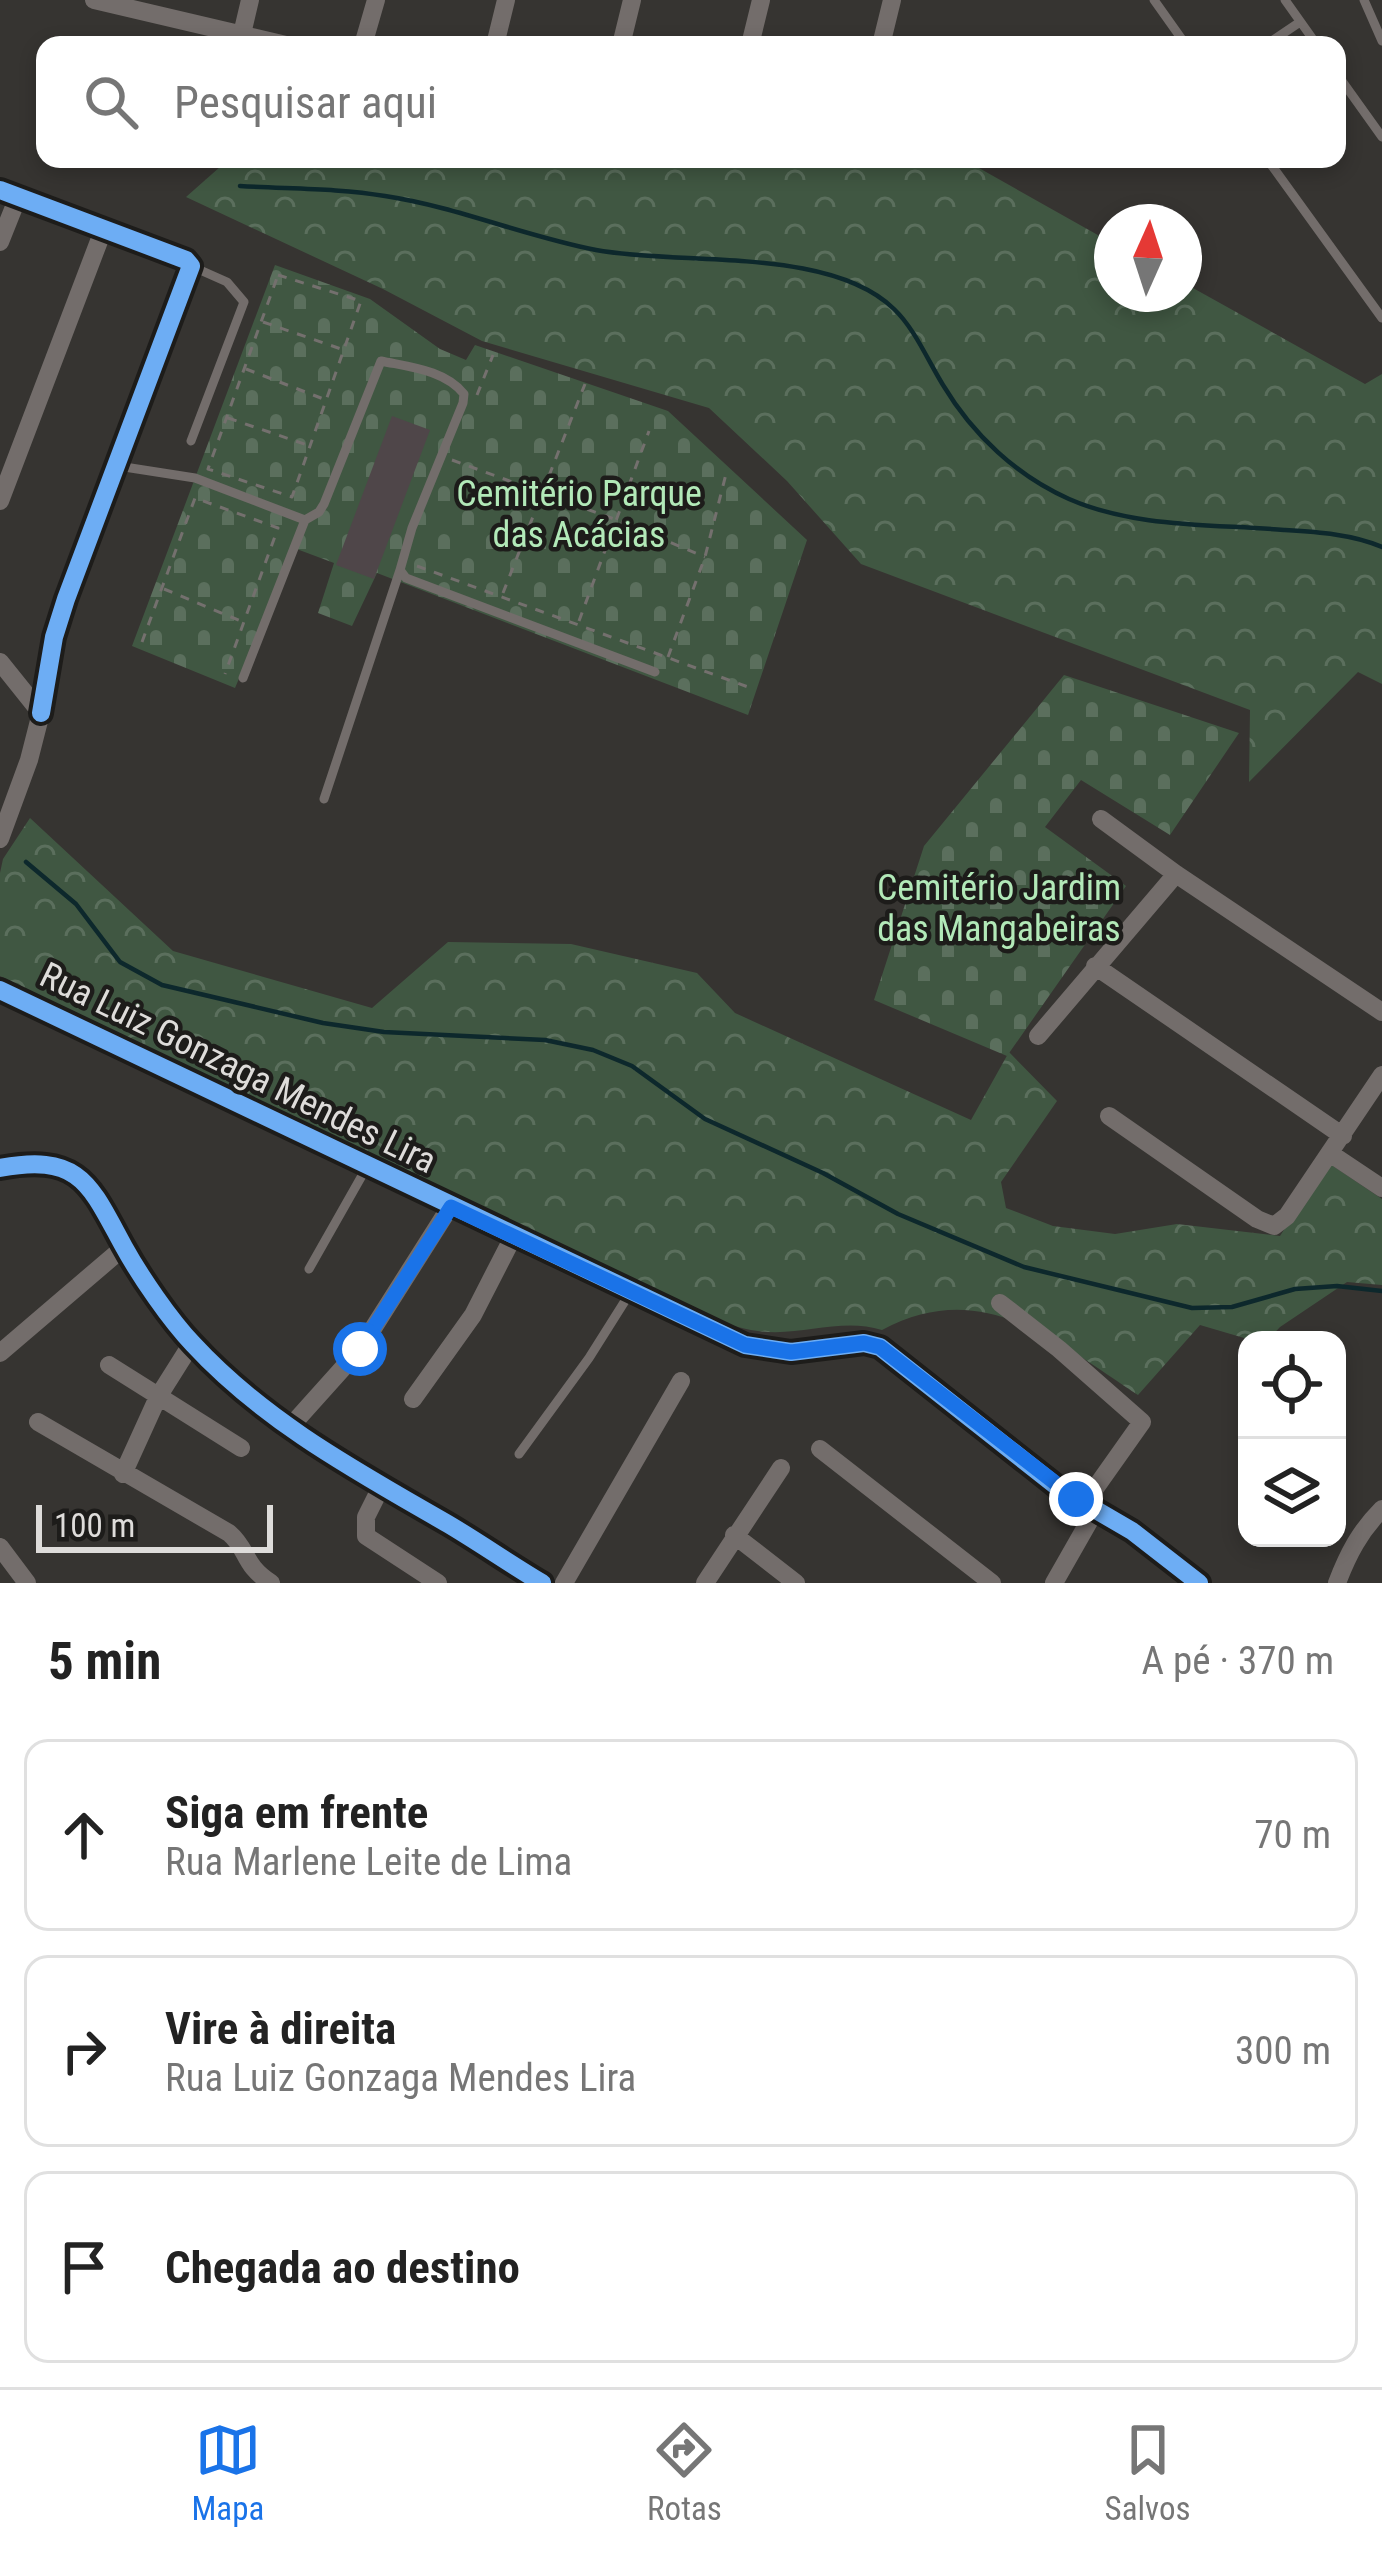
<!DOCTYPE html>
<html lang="pt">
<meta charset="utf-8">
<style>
body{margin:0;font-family:"Roboto Condensed",sans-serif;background:#f2f2f2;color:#222}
.controls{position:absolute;right:36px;bottom:36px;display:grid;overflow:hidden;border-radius:24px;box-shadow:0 6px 18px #0003}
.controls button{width:108px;height:108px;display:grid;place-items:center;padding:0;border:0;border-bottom:3px solid #e0e0e0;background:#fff;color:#222;font:60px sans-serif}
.compass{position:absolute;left:1094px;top:204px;width:108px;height:108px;border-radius:50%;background:#fff;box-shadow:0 6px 18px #0003;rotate:3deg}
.scale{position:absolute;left:36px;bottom:30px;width:237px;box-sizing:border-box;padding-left:12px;border:6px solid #dedcda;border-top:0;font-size:33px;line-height:42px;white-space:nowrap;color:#dedcda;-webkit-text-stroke:9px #1d1c1a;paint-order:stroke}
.stop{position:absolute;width:36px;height:36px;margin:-27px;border:9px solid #1a73e8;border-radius:50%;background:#fff}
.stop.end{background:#1a73e8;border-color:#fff;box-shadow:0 3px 12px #0008}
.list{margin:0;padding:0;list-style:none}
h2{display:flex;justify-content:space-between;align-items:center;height:156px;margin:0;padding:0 48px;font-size:51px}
h2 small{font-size:39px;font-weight:400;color:#767676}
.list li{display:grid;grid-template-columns:78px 1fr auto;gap:36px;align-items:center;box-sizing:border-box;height:192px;margin:0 24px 24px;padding:0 24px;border:3px solid #e0e0e0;border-radius:24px}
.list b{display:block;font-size:45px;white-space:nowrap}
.list p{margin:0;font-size:39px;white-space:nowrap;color:#767676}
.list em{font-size:39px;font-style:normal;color:#767676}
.icon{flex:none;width:66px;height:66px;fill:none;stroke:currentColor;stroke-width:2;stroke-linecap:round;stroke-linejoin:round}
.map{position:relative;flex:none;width:1382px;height:1583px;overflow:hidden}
.search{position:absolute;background:#fff;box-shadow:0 6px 18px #0003;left:36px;right:36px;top:36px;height:132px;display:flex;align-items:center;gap:30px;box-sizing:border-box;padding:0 42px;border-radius:24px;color:#767676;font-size:45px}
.sheet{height:804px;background:#fff}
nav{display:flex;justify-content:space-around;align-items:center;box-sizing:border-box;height:168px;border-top:3px solid #e0e0e0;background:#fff;font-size:33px;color:#767676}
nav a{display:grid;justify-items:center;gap:6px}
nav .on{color:#1a73e8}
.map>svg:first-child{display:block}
.forest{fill:url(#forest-crowns)}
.cemetery{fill:url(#cemetery-stones)}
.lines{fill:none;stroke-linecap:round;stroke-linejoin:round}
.stream{stroke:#0d282c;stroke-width:4.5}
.building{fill:#4f4649}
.path{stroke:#74706e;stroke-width:3;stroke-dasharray:9 9;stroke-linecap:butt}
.lane{stroke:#736d6b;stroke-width:9}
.street{stroke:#736d6b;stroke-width:18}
.cycleway-casing{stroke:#1d1c1a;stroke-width:26}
.cycleway{stroke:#6dadf4;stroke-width:18}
.route{stroke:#1a73e8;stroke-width:15}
.labels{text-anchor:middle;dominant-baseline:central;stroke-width:9;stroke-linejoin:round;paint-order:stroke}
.park-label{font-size:36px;fill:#b2e9b8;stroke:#1d1c1a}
.street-label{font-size:36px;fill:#dedcda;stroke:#1d1c1a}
</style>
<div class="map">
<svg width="1382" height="1583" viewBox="0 0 1382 1583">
<defs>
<pattern id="forest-crowns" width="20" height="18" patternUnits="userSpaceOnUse" patternTransform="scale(3)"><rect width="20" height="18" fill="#405742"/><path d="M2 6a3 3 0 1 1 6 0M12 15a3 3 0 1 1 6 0" fill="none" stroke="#5b6f5d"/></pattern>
<pattern id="cemetery-stones" width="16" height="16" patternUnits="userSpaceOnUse" patternTransform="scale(3)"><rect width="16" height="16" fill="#405742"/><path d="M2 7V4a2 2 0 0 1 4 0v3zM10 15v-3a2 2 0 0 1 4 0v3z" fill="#5b6f5d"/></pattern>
</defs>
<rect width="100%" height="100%" fill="#363431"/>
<path class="forest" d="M229,159H963L1112,243V294H1184V283L1365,384L1382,374V684L1358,672L1249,782L1250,710L861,564L787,481L709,408L482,341L383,289L186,197Z
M30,818L173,951L372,1008L448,942L571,944L697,973L735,1013L971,1120L1009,1052L1057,1101L1001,1182L1006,1208L1053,1226L1115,1234L1177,1224L1280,1236L1327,1162L1382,1199V1285L1347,1282L1280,1327L1268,1340H1251L1200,1325L1138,1395C1056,1341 982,1276 882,1330C841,1317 800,1337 758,1331C721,1326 685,1307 650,1293L0,976V873L3,859Z"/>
<path class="cemetery" d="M275,265L370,299L440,349L466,360L475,345L668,411L807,540L748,715L377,573L352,626L318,613L334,563L294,548L235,688L132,646Z
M1064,675L1239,733L1170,835L1081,780L1045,827L1126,886L1007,1056L874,1000L924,846Z"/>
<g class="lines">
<path class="stream" d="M240,186C288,189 338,188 385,196C457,207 524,236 596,250C681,266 829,246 894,309C915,329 928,361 943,385C973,435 1017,476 1069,499C1135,528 1214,524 1284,530C1317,532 1352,534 1382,547
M26,862L76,904L120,962L162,985L323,1023L384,1032L545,1040L593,1050L632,1066L705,1119L823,1173L898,1214L1024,1267L1192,1308L1232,1307L1295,1289L1337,1286L1382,1291"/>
</g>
<path class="building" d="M392,416L430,430L374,579L336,565Z"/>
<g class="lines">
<path class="path" d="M278,275L361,301L292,497L208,469Z
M263,322L344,350
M246,369L326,400
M477,395L493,355
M228,418L310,446
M452,460L614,519L705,557
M417,566L748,687
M164,589L243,622
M503,593L585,384
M579,621L649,431
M142,642L195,498L278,528L225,674
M668,657L705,557L727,470"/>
<path class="lane" d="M1154,0L1186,45
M1285,0L1317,45
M1364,0L1382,41
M1266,45L1300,22
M1337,74L1382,137
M1267,159L1382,318
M191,266L227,282L244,302L191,441
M118,466L195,478L305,520L319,512L324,504L381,361C409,367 445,370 464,394L463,403L412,528L400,570L406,578L655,672
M243,678L305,520
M324,799L400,570
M309,1269L368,1165
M519,1454L589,1358L630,1293"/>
<path class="street" d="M94,0L286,45
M242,34L250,0
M363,45L376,0
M495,45L506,0
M621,45L632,0
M750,45L761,0
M881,45L892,0
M0,190L186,260L191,266L66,599L54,637L41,713
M0,242L18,197
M0,501L104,228
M0,662L41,713L29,760L0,839
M1101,819L1176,874L1382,1012
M1095,966L1343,1136
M0,990L745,1345L791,1352L864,1343L880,1347L1060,1489L1132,1531L1199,1583
M1038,1036L1176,874
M1109,1116L1257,1219L1274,1226L1287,1216L1382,1075
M1331,1154L1382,1188
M0,1168C81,1153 90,1185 124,1247C140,1276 170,1320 193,1344C265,1422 358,1472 448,1524C480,1543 510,1564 542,1583
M1000,1303L1059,1349L1142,1422L1084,1504
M0,1353L124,1247
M109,1365L241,1448
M413,1399L473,1315L513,1237
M38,1422L229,1533C249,1550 242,1564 271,1583
M290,1427L360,1349L450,1207
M820,1449L992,1583
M123,1474L158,1397L192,1343
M381,1487L366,1517V1536L438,1583
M734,1535L796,1583
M0,1547L27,1583
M564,1583L681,1381
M705,1583L781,1468
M1054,1583L1095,1511
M1337,1583C1348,1554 1360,1531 1382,1509"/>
<defs>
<path id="cycleway" d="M0,190L186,260L191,266L66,599L54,637L41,713
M0,990L745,1345L791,1352L864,1343L880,1347L1060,1489L1132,1531L1199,1583
M0,1168C81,1153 90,1185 124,1247C140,1276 170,1320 193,1344C265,1422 358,1472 448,1524C480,1543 510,1564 542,1583"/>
</defs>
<use href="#cycleway" class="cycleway-casing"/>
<use href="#cycleway" class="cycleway"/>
</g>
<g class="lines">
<path class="route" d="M360,1349L451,1207L745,1345L791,1352L864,1343L880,1347L1076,1499"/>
</g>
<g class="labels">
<g class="park-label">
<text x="579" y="494">Cemitério Parque<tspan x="579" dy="41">das Acácias</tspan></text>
<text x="999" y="888">Cemitério Jardim<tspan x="999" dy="41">das Mangabeiras</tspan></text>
</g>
<g class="street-label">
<text transform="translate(238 1068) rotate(26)">Rua Luiz Gonzaga Mendes Lira</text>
</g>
</g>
</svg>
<div class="controls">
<button><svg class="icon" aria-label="locate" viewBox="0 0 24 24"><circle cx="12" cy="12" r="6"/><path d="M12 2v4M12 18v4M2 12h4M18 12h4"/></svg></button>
<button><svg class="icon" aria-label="layers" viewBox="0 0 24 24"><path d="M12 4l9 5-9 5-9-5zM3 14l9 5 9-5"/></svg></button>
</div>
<svg class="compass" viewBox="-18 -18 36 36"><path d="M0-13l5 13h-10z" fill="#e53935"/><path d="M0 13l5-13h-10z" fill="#767676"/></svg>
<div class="scale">100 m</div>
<div class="stop" style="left:360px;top:1349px"></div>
<div class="stop end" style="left:1076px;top:1499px"></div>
<div class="search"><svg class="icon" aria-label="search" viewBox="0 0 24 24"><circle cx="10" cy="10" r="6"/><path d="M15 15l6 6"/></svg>Pesquisar aqui</div>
</div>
<section class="sheet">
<h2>5 min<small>A pé · 370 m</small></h2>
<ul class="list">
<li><svg class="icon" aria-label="ahead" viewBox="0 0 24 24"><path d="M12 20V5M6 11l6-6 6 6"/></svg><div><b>Siga em frente</b><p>Rua Marlene Leite de Lima</p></div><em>70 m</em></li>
<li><svg class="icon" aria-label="right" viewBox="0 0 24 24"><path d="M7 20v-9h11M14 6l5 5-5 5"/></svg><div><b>Vire à direita</b><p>Rua Luiz Gonzaga Mendes Lira</p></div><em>300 m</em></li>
<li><svg class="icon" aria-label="arrive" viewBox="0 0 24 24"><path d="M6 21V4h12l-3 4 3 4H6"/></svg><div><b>Chegada ao destino</b></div></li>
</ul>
</section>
<nav>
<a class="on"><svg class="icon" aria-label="map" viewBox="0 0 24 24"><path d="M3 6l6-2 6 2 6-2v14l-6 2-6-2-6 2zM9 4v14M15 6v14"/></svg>Mapa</a>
<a><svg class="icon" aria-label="directions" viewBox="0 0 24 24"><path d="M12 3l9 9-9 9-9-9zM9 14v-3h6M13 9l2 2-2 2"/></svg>Rotas</a>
<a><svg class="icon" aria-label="saved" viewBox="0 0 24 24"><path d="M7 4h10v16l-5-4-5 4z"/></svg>Salvos</a>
</nav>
